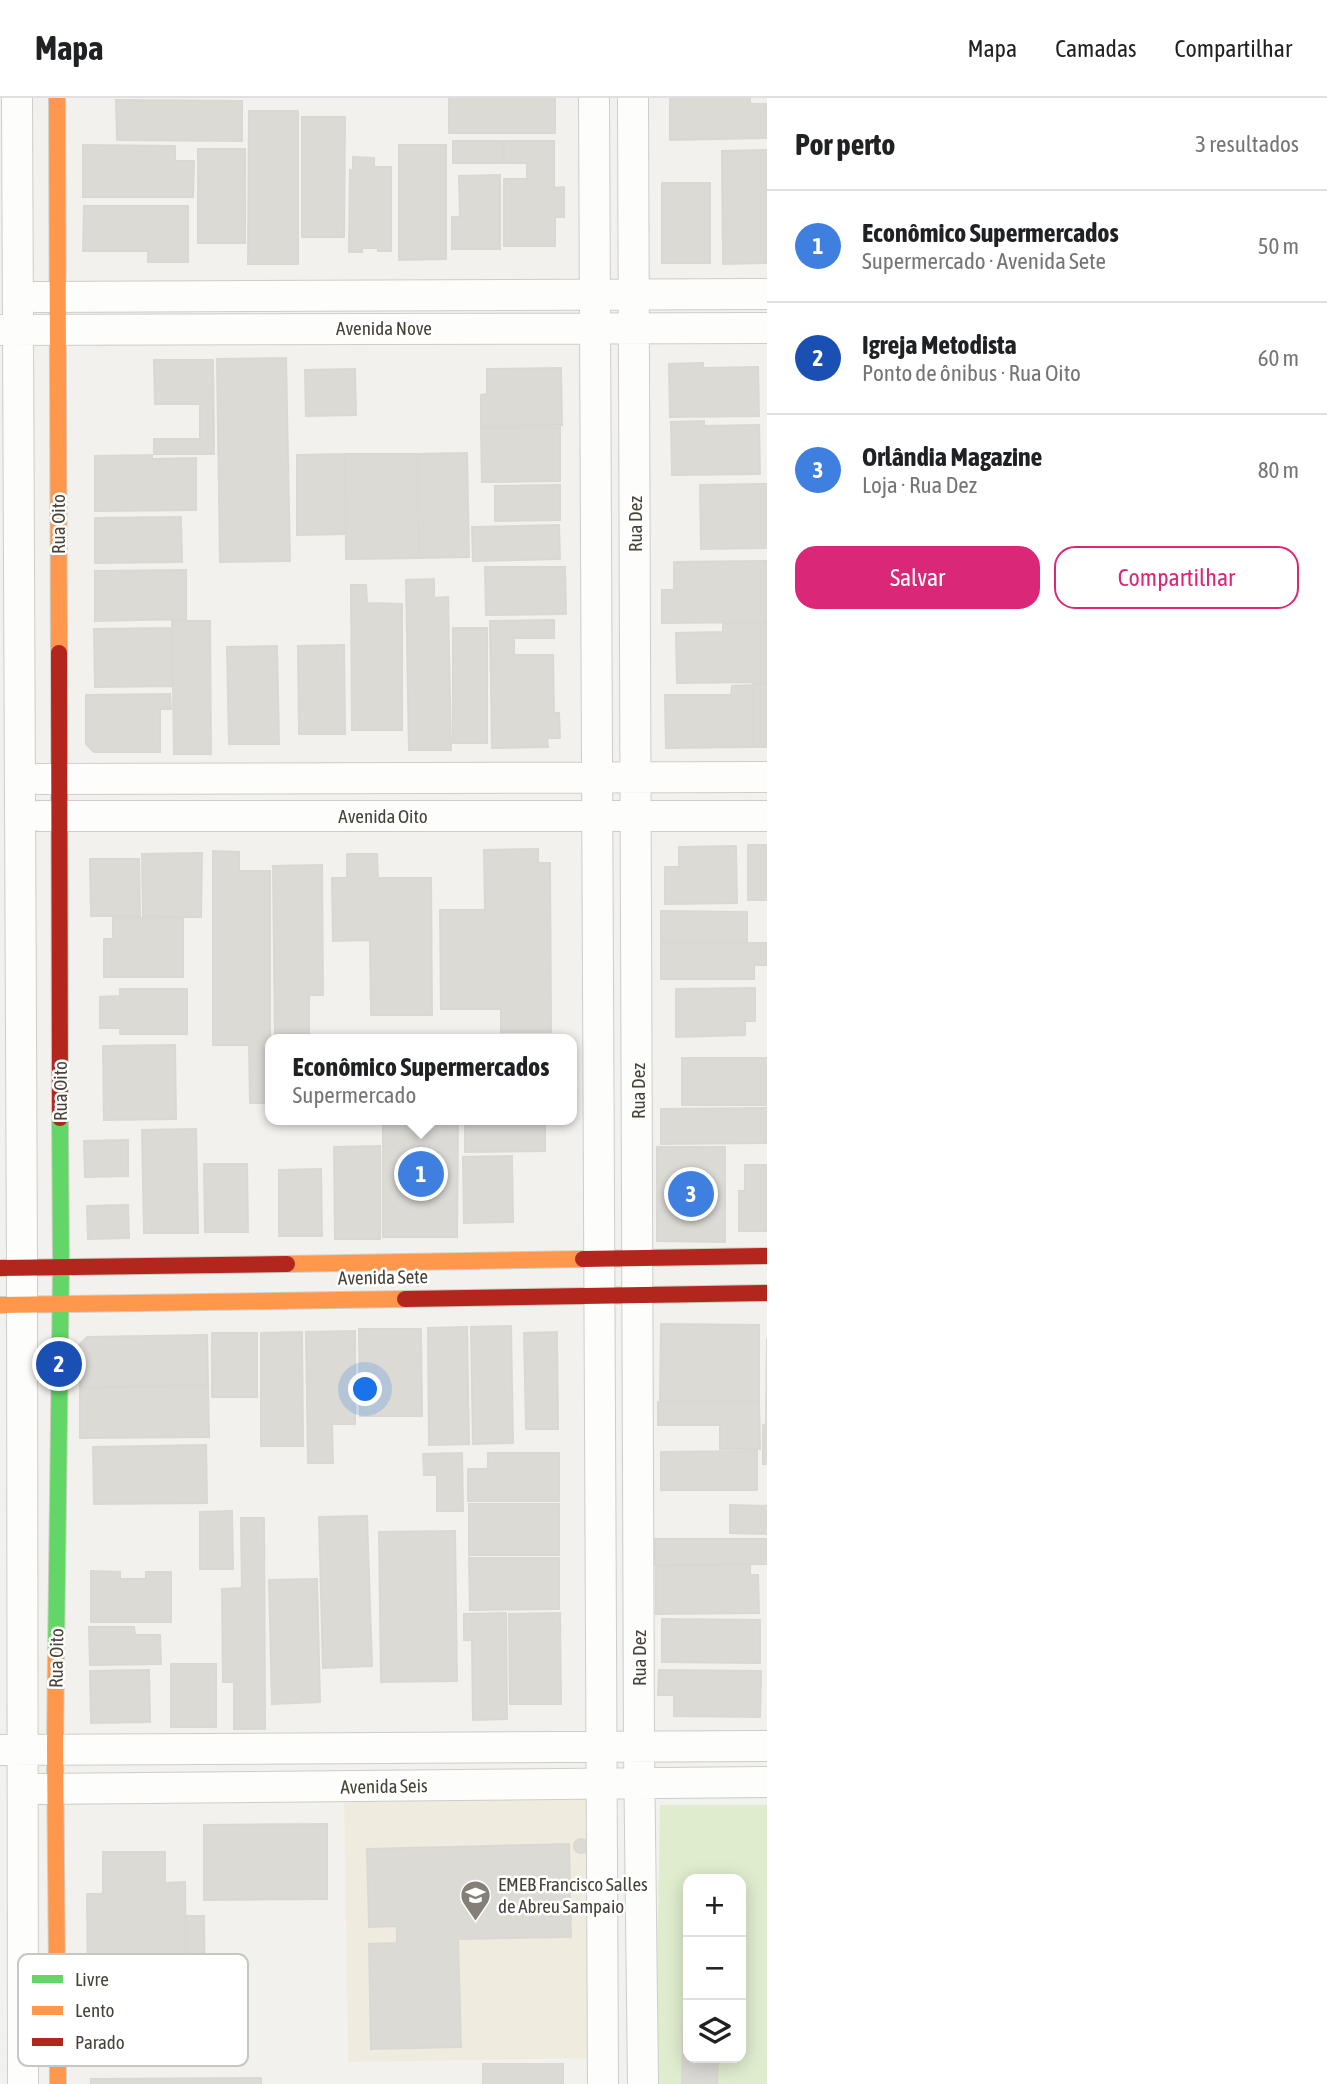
<!DOCTYPE html>
<html lang="pt">
<meta charset="utf-8">
<style>
body{margin:0;font-family:"Asap Condensed",sans-serif;background:#f6f6f6;color:#202124}
.controls{position:absolute;right:21px;bottom:21px;display:grid;overflow:hidden;border-radius:14px;box-shadow:0 4px 18px #0003}
.controls button{width:63px;height:63px;display:grid;place-items:center;padding:0;border:0;border-bottom:2px solid #e0e0e0;background:#fff;color:#202124;font:35px sans-serif}
.you{position:absolute;left:366px;top:1292px;width:24px;height:24px;margin:-18px;border:5px solid #fff;border-radius:50%;background:#1a73e8;box-shadow:0 0 0 10px #1a73e833}
.badge{display:grid;place-items:center;width:46px;height:46px;border-radius:50%;background:#db2777;color:#fff;font-size:23px;font-weight:700}
.pin{position:absolute;translate:-50% -50%;border:4px solid #fff;box-shadow:0 2px 7px #0006}
.popup{position:absolute;left:265px;top:936px;width:312px;height:91px;box-sizing:border-box;display:grid;place-content:center;border-radius:14px;background:#fff;filter:drop-shadow(0 2px 5px #0005);font-size:23px;white-space:nowrap;color:#757577}
.popup b{font-size:26px;color:#202124}
.popup::after{content:'';position:absolute;left:50%;top:100%;margin-left:-14px;border:14px solid transparent;border-top-color:#fff}
.list{margin:0;padding:0;list-style:none}
h2{display:flex;justify-content:space-between;align-items:center;height:91px;margin:0;padding:0 28px;font-size:30px}
h2 small{font-size:23px;font-weight:400;color:#757577}
.list li{display:grid;grid-template-columns:46px 1fr auto;gap:21px;align-items:center;box-sizing:border-box;height:112px;padding:0 28px;border-top:2px solid #e0e0e0}
.list b{display:block;font-size:26px;white-space:nowrap}
.list p{margin:0;font-size:23px;white-space:nowrap;color:#757577}
.list em{font-size:23px;font-style:normal;color:#757577}
.actions{display:flex;gap:14px;padding:21px 28px}
.actions a{flex:1;padding:16px 0;border:2px solid #db2777;border-radius:21px;text-align:center;font-size:24px;color:#db2777}
.actions .main{background:#db2777;color:#fff}
.icon{flex:none;width:38px;height:38px;fill:none;stroke:currentColor;stroke-width:2;stroke-linecap:round;stroke-linejoin:round}
.map{position:relative;flex:none;width:767px;height:1986px;overflow:hidden}
header{display:flex;align-items:center;gap:42px;box-sizing:border-box;height:98px;padding:0 35px;background:#fff;border-bottom:2px solid #e0e0e0}
header strong{font-size:33px}
nav{display:flex;gap:38px;margin-inline-start:auto;font-size:24px}
main{display:flex}
aside{flex:1;background:#fff}
.map>svg:first-child{display:block}
.education{fill:#efecdf}
.green{fill:#dfecce;fill-rule:evenodd}
.building{fill:#dcdad5;stroke:#dad8d3;stroke-width:2}
.lines{fill:none;stroke-linecap:round;stroke-linejoin:round}
.street-casing{stroke:#cecdc9;stroke-width:32}
.fast-casing{stroke:#d0cec4;stroke-width:18}
.slow-casing{stroke:#d0cec4;stroke-width:18}
.jam-casing{stroke:#d0cec4;stroke-width:18}
.street{stroke:#fdfdfc;stroke-width:30}
.fast{stroke:#63d668;stroke-width:16}
.slow{stroke:#ff974d;stroke-width:16}
.jam{stroke:#b3261e;stroke-width:16}
.labels{text-anchor:middle;dominant-baseline:central;stroke-width:5;stroke-linejoin:round;paint-order:stroke}
.street-label{font-size:19px;fill:#484238;stroke:#fff}
.poi-label{font-size:19px;fill:#484238;stroke:#fff;text-anchor:start}
.key{fill:#fff;stroke:#c8c6c3;stroke-width:2}
.key-label{font-size:19px;fill:#484238}
</style>
<header>
<strong>Mapa</strong>
<nav><a>Mapa</a><a>Camadas</a><a>Compartilhar</a></nav>
</header>
<main>
<div class="map">
<svg width="767" height="1986" viewBox="0 0 767 1986">
<rect width="100%" height="100%" fill="#f2f1ed"/>
<path class="education" d="M602,1685L604,1960L348,1964L344,1687Z"/>
<path class="green" d="M660,1707H767V1986H655ZM688,1781H741V1960H688Z"/>
<path class="building" d="M449,0H555V35H449Z
M670,0H750V6H767V40L670,42Z
M116,2L242,3V43L117,42Z
M249,13H298V166H248Z
M302,19H345L344,139H302Z
M453,43H502L503,65H453Z
M504,43H554V90L564,89V119H555V148H504V81H527V65H504Z
M83,47L175,48V63H194L193,99H83Z
M399,47H446V161L399,162Z
M198,51H245V145H198Z
M767,52V165L723,166L722,53Z
M353,59L374,60V69H391V153H378V150H362V154H349L350,72L353,73Z
M500,77V151H452V119H460L459,78Z
M662,85H710V165H662Z
M84,108H188V164H148V153H83Z
M286,260L290,463L220,464L217,261Z
M154,262H213L214,356H154V341H200V306H155Z
M703,265V270L758,269L759,318L670,319L669,266Z
M561,270L562,327L481,328V297L487,296V271Z
M355,271L356,317L306,318L305,272Z
M704,323V328L759,327L760,376L672,377L671,324Z
M560,329V383L482,384L481,330Z
M467,355L469,459L419,460L418,356Z
M345,356L346,436L297,437V357Z
M345,356H418L419,460L346,461Z
M152,357V361L196,360V412L95,413V358Z
M767,386V450L701,451L700,387Z
M560,387V422L495,423V388Z
M181,419L182,464L95,465V420Z
M559,427L560,461L473,463L472,429Z
M767,463V524L662,525V492H674V464Z
M485,469H565L566,516L486,517Z
M186,472V521L95,523V473Z
M434,481V500L448,499L451,652H409L406,482Z
M351,487H366L367,505L402,506V632H352Z
M554,522V540H514V557H553L554,615H559L560,640H547L548,649L492,650L490,523Z
M172,523H210L211,656H174Z
M767,525V584L677,585L676,535L723,534V526Z
M171,530L172,588L95,589L94,531Z
M453,530H487V645H453Z
M344,547L345,636H299L298,548Z
M277,548L279,646H229L227,549Z
M753,586H767V649H754Z
M753,587V649L666,650L665,597H731L732,588Z
M170,596L171,611H160V654H94L86,646V597Z
M748,747H767V802H748Z
M736,748L737,805L665,806V769H679V749Z
M538,751V765H550L551,934H501V911H441L440,812H485L484,752Z
M213,753L239,754V773H270V1005H250L249,947H213Z
M202,755L201,819L143,818L142,756Z
M347,756H377L378,780H431L432,917H371L370,842L333,843L332,780H347Z
M90,761H139L140,818H91Z
M322,767L323,897H309V941H275L273,768Z
M661,813L747,814V844H661Z
M113,820H183V879H104V841H113Z
M661,845H767V867H754V881H661Z
M755,890V923H745V937L676,939V891Z
M120,891H187V936H120V930H100V899L120,898Z
M175,947L176,1021L104,1022L103,948Z
M682,960H767V1007H682Z
M767,1010V1045L661,1046V1011Z
M383,1022H458L457,1139H383Z
M465,1022H545V1053L465,1054Z
M196,1031L198,1135H144L142,1032Z
M128,1042V1078L85,1079L84,1043Z
M380,1048V1141H335L334,1049Z
M657,1049H725V1144L657,1143Z
M512,1058L513,1124L464,1125L463,1059Z
M204,1066H247L248,1134H205Z
M745,1067H767V1133H739V1093H745Z
M321,1071L322,1138H279V1072Z
M128,1107L129,1140L88,1141L87,1108Z
M661,1226L759,1227V1304L660,1303Z
M511,1228L513,1345L473,1346L471,1229Z
M467,1229L469,1346L429,1347L428,1230Z
M359,1231H421L422,1318H360Z
M355,1233V1326H332L333,1365H308L306,1234Z
M302,1234L303,1348H261V1235Z
M557,1234L558,1331H526L524,1235Z
M212,1235H257V1299H212Z
M207,1237L208,1287L80,1289L79,1247L87,1239Z
M767,1241V1366H763V1327L766,1328Z
M208,1288L209,1339L80,1340V1290Z
M658,1304H759L760,1351H720V1327H658Z
M206,1347L207,1405L94,1406L93,1349Z
M757,1353V1392H661V1354Z
M462,1355L463,1413H437V1377H424L423,1356Z
M488,1355H559V1403H468V1371H488Z
M469,1406H559V1457H469Z
M730,1407L767,1408V1436L730,1435Z
M232,1413L233,1471H200V1414Z
M367,1418L372,1568L323,1570L319,1419Z
M241,1420H264L265,1631H234V1584H223L222,1491L242,1490Z
M455,1433L457,1583L381,1584L379,1434Z
M655,1441H767V1466L655,1467Z
M469,1460H559V1511L470,1512Z
M750,1467V1477H758L759,1515L656,1516V1468Z
M91,1473L120,1474V1481H146V1474H171V1524H91Z
M317,1481L320,1604L272,1606L269,1482Z
M506,1515L507,1621L473,1622L472,1542H464V1516Z
M560,1515L561,1606H510L509,1516Z
M662,1521L760,1522V1565L662,1564Z
M89,1529H134L135,1537H160L161,1566L90,1567Z
M171,1566H216V1629H171Z
M149,1572L150,1624L91,1625L90,1573Z
M659,1572L761,1573L760,1619L674,1618V1597H658Z
M327,1726V1801L204,1802V1727Z
M574 1748a7 7 0 1 1 14 0a7 7 0 1 1-14 0Z
M569,1746L571,1839L458,1841L461,1949L371,1951L369,1846L397,1845V1828L369,1829L367,1751Z
M103,1754H165V1785L185,1784L186,1896L88,1897L87,1796H103Z
M186,1818H204L205,1914H120V1897L186,1896Z
M685,1856H688V1960H718L717,1986H682Z
M483,1966H563V1986H483Z
M261,1980V1986H91V1981Z"/>
<g class="lines">
<defs>
<path id="street" d="M17,0C17,389 24,778 22,1168C21,1440 21,1713 23,1986
M594,0C599,662 601,1324 603,1986
M633,0L639,1648L643,1986
M36,199L767,196
M0,232L767,230
M39,681L767,679
M39,718H767
M0,1652L767,1648
M36,1691L767,1684"/>
<path id="fast" d="M56,1556L61,1169L60,1020"/>
<path id="slow" d="M57,0L59,555
M287,1166L583,1161
M0,1207L405,1201
M56,1556L55,1651L58,1986"/>
<path id="jam" d="M59,555L60,1020
M583,1161L767,1158
M0,1170L287,1166
M405,1201L767,1195"/>
</defs>
<use href="#street" class="street-casing"/>
<use href="#fast" class="fast-casing"/>
<use href="#slow" class="slow-casing"/>
<use href="#jam" class="jam-casing"/>
<use href="#street" class="street"/>
<use href="#fast" class="fast"/>
<use href="#slow" class="slow"/>
<use href="#jam" class="jam"/>
</g>
<defs>
<symbol id="school-pin" viewBox="-11 -11 22 30"><path d="M0 17L-7.5 6A9.5 9.5 0 1 1 7.5 6Z" fill="#847f77" stroke="#fff"/><path d="M0-5L7-2L0 1L-7-2ZM-4 1L0 2.5L4 1V4Q0 6-4 4Z" fill="#fff"/></symbol>
</defs>
<g fill-rule="evenodd">
<use href="#school-pin" x="458" y="1780" width="35" height="47"/>
</g>
<g class="labels">
<g class="street-label">
<text x="384" y="230">Avenida Nove</text>
<text transform="translate(58 426) rotate(-90)">Rua Oito</text>
<text transform="translate(635 426) rotate(-90)">Rua Dez</text>
<text x="383" y="718">Avenida Oito</text>
<text transform="translate(60 993) rotate(-90)">Rua Oito</text>
<text transform="translate(638 993) rotate(-90)">Rua Dez</text>
<text transform="translate(383 1179) rotate(-1)">Avenida Sete</text>
<text transform="translate(56 1560) rotate(-89)">Rua Oito</text>
<text transform="translate(639 1560) rotate(-90)">Rua Dez</text>
<text transform="translate(384 1688) rotate(-1)">Avenida Seis</text>
</g>
<g class="poi-label">
<text x="498" y="1786">EMEB Francisco Salles<tspan x="498" dy="22">de Abreu Sampaio</tspan></text>
</g>
</g>
<rect x="18" y="1856" width="230" height="112" rx="10" class="key"/>
<rect x="32" y="1877" width="31" height="8" fill="#63d668"/>
<rect x="32" y="1908" width="31" height="9" fill="#ff974d"/>
<rect x="32" y="1940" width="31" height="8" fill="#b3261e"/>
<g class="key-label">
<text x="75" y="1888">Livre</text>
<text x="75" y="1919">Lento</text>
<text x="75" y="1951">Parado</text>
</g>
</svg>
<div class="controls">
<button>+</button>
<button>−</button>
<button><svg class="icon" aria-label="layers" viewBox="0 0 24 24"><path d="M12 4l9 5-9 5-9-5zM3 14l9 5 9-5"/></svg></button>
</div>
<div class="you"></div>
<div class="pin badge" style="left:421px;top:1076px;background:#3f7fe0">1</div>
<div class="popup"><b>Econômico Supermercados</b>Supermercado</div>
<div class="pin badge" style="left:59px;top:1266px;background:#1a4fb4">2</div>
<div class="pin badge" style="left:691px;top:1096px;background:#3f7fe0">3</div>
</div>
<aside>
<h2>Por perto<small>3 resultados</small></h2>
<ul class="list">
<li><span class="badge" style="background:#3f7fe0">1</span><div><b>Econômico Supermercados</b><p>Supermercado · Avenida Sete</p></div><em>50 m</em></li>
<li><span class="badge" style="background:#1a4fb4">2</span><div><b>Igreja Metodista</b><p>Ponto de ônibus · Rua Oito</p></div><em>60 m</em></li>
<li><span class="badge" style="background:#3f7fe0">3</span><div><b>Orlândia Magazine</b><p>Loja · Rua Dez</p></div><em>80 m</em></li>
</ul>
<div class="actions"><a class="main">Salvar</a><a>Compartilhar</a></div>
</aside>
</main>
